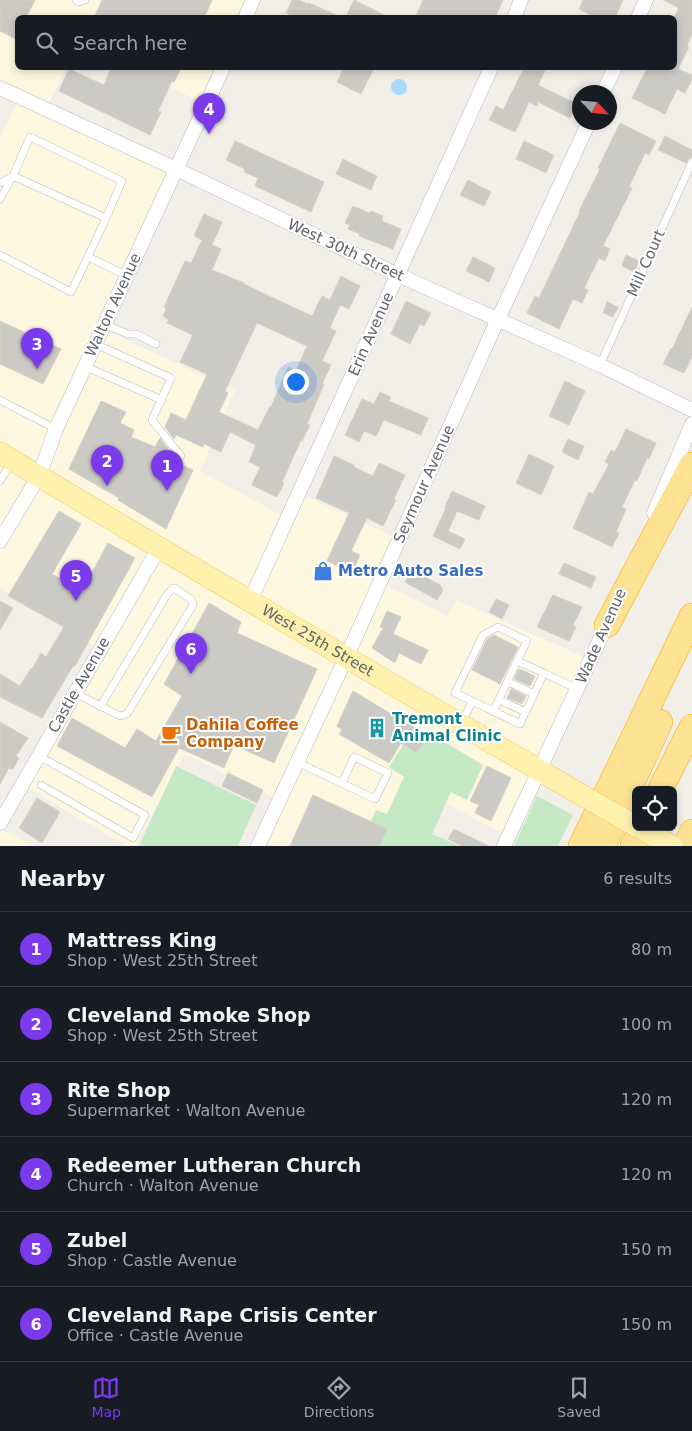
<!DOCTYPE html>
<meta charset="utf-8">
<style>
body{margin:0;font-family:"DejaVu Sans",sans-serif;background:#242831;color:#f1f3f6}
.controls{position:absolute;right:15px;bottom:15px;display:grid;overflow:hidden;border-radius:8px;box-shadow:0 2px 8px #0003}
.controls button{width:45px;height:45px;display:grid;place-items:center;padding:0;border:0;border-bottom:1px solid #363941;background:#171b24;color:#f1f3f6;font:25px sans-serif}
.compass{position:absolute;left:572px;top:85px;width:45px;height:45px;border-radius:50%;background:#171b24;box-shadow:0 2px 8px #0003;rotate:116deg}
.you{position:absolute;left:295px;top:381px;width:18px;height:18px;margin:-12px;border:4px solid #fff;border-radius:50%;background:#1a73e8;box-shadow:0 0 0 8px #1a73e833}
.badge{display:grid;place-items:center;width:32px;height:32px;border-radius:50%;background:#7c3aed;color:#fff;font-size:16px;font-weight:700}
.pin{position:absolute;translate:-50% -41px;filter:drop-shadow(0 1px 2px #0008)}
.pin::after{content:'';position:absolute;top:26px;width:18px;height:15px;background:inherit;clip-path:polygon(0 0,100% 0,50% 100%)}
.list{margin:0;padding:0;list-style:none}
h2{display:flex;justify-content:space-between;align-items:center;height:65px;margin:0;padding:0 20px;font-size:21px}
h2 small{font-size:16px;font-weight:400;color:#9ea1a6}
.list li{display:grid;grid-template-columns:32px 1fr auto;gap:15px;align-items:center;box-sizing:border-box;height:75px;padding:0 20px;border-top:1px solid #363941}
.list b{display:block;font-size:19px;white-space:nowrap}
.list p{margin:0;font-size:16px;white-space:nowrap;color:#9ea1a6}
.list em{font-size:16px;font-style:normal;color:#9ea1a6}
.icon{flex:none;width:28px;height:28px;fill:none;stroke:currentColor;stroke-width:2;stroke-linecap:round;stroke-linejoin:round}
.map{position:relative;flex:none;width:692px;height:846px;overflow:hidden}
.search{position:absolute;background:#171b24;box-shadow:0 2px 8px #0003;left:15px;right:15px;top:15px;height:55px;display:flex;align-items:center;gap:12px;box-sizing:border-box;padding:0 18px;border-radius:8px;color:#9ea1a6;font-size:19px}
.sheet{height:515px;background:#171b24}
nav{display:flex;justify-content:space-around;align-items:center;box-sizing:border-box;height:70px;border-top:1px solid #363941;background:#171b24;font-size:14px;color:#9ea1a6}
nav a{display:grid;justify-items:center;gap:2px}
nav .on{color:#7c3aed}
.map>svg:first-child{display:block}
.commercial{fill:#fef7e0}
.green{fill:#c5e8c5}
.water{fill:#aadaff}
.building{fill:#cccac5;stroke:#d6d1c6;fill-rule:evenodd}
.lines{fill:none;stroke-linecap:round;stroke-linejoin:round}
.lane-casing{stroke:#b5b8bc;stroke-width:8}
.street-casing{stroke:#b5b8bc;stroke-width:15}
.primary-casing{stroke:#f2c960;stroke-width:22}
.highway-casing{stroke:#f9ab00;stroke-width:26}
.lane{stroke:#fff;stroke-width:7}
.street{stroke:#fff;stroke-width:14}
.primary{stroke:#fff2af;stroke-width:21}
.highway{stroke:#fde293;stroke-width:25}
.primary-bridge-casing{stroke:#f2c960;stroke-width:22;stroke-linecap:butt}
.primary-bridge{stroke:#fff2af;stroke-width:21}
.labels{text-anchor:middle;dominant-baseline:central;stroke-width:4;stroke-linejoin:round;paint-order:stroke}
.street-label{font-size:15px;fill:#5f6368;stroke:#fff}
.shop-label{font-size:15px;font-weight:bold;fill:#366cbe;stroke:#fff;text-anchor:start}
.culture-label{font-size:15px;font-weight:bold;fill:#0d838f;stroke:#fff;text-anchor:start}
.food-label{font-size:15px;font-weight:bold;fill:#c56008;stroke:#fff;text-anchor:start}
</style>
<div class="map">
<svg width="692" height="846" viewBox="0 0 692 846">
<rect width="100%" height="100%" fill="#f1efe8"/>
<path class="commercial" d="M0,0H253L245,17L18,18V68H66L46,109L176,169L102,329L235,390L200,471L287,518L299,493L399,539L380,582L448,616L456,600L590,660L509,836L408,784L379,846H275L261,839L279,800L185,754L135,846H127L22,785L100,649L0,588V139L19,97L0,88Z
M128,68H223L206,104Z
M0,829L34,846H0Z"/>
<path class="green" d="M430,733L483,765L467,800L451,792L432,834L459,846H379L387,829L371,821L376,810L387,814L404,777L389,767L403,745L417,753Z
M176,766L256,805L238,846H139Z
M537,796L573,815L558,846H514Z"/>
<path class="water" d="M391 87a8 8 0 1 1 16 0a8 8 0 1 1-16 0Z"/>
<path class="building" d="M0,0H35L26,18H18V40L0,31Z
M102,0H212L204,18H94Z
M292,0H299L308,4L309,3L343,18H297L286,13Z
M354,0L390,18H353L347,15Z
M423,0H503L495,18H415Z
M583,0H623L615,18H596L579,9Z
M663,0H692V34L687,46L689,47L678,69L692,75V79L685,93L677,89L665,114L632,98L647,68H674V17L679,8Z
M111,68H181L174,82L172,81L158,111L161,112L150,135L59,91L69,69L104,85Z
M344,68H374L361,94L337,82Z
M524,68H546L538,85L577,104L570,118L538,102L537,106L529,102L515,132L489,120L496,106L503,110Z
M620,123L656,141L649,155L645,153L629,187L632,188L603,246L610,249L605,261L599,258L584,288L588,290L582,303L573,299L559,329L527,313L535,296L539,298L580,212L579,211L600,169L598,168Z
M665,136L692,150V157L689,158L686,163L658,150Z
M235,141L324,182L311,212L255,186L258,178L244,172L245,169L226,160Z
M524,141L554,155L546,173L516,159Z
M343,159L377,176L371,190L336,174Z
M468,180L491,192L484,206L460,195Z
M353,206L369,213L371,211L383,216L382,221L401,229L393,249L359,236L360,234L348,229L350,225L345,223Z
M204,214L222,222L212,245L221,249L212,270L244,283V284L271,297L312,316L322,296L330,300L341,276L360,286L349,309L340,305L330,328L336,331L322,361L331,365L322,384H324L307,424L310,425L302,441L301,440L282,482L284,483L277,497L252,485L260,467L249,462L256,445L230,432L221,452L204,444L203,447L176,435L174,439L165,427L171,413L186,420L207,374L180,362L193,335L167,323L169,320L163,316L166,309L164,307L185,261L191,263L202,240L194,236ZM257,323L307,346L296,371L288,367L271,407L270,406L258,430L219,412L228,393L225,391Z
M626,255L639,261L634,272L622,266Z
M473,257L495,268L489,282L466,271Z
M406,301L431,313L424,326L420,324L410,344L391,334Z
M607,302L618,307L613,317L603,313Z
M692,307V357L684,373L663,364L671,348L672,349Z
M0,321L61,349L43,384L0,364Z
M565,381L585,391L569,425L549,416Z
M380,392L391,397L389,401L428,418L421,435L384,420L376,436L364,431L359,442L345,435L362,399L374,404Z
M101,401L126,412L120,423L134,430L131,437L155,447L160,438L169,450L166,458L193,470L166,529L118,500L119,498L69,469Z
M626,429L656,443L649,459L647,458L637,481L635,480L622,507L626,509L616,532L619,533L612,547L573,528L589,492L593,494L609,464L605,462L611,450L615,452Z
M568,439L584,446L578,460L562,452Z
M529,454L554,466L541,495L516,483Z
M334,456L354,465V467L373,476L379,463L405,475L394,499L396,500L383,526L367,518L351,551L360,555L352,573L327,561L349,513L316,498Z
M452,491L485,506L479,520L457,511L448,531L465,539L460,549L433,536L446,508L445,507Z
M59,511L81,524L52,574L82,591L108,543L135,558L75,666H73L42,718L0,697V674L20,686L31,668L32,669L41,653L46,657L64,627L8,596Z
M564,563L596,577L591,588L559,574Z
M412,570L440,585L443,590L437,600L405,582Z
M553,595L582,607L573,625L576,627L569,641L537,627Z
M496,599L509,605L502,619L489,612Z
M0,601L13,608L0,630Z
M209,603L241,622L237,633L317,669L274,763L234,745L224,768L179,748L152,797L57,746L72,718L125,748L137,729L156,741L182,696L164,684Z
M387,611L401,617L393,634L428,650L421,664L399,653L395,663L372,648L383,628L380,627Z
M494,635L518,647L500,684L472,670L487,639Z
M519,669L535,676L530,686L514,679Z
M511,689L526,696L522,704L507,698Z
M353,691L428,736L417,753L401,743L389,763L339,734L342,730L337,726Z
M0,722L28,738L16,756L19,758L13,769L9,768L0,784Z
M487,766L511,778L491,821L475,813L479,805L470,801Z
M228,773L263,790L257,803L222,786Z
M313,795L387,829L379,846H290Z
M37,798L60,812L42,843L19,828Z
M454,829L489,846H462L448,839Z"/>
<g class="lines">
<defs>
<path id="lane" d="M76,0L79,2L85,0
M0,183L13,176L106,218L88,257L126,275
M0,199L13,176L30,137L122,181L106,218
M0,255L71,292L88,257
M104,324L128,334H136L156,344
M95,344L171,378L152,420L181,456
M600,365L692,162
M84,366L162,400
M0,400L56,429
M0,481L11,463
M508,682L534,694
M75,693L120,716L127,714L193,605L192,600L174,588L168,593L100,707
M499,700L526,712
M472,701L455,693L483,635L498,627L527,641L517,661
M493,712L517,661L544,673
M462,723L472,701L520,724L544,673L577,689
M39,756L145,815L133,838L41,785
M297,762L375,799L388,773L354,757L342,783"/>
<path id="street" d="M245,18L253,0
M514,18L521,0
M638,18L646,0
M0,88L176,169L398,275L600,365L692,410
M603,92L615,68
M654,513L692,424
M0,541L39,476L56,429L223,68
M250,601L491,68
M0,823L159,548
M258,846L346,658L493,330L589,122
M504,846L609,620"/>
<g id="primary">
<path id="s1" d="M0,453L207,576L573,790"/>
</g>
<path id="highway" d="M607,625L692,465
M660,790L692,727
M581,846L692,616
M603,846L660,722
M633,846L642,827
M686,846L692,832"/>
</defs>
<use href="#lane" class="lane-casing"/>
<use href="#street" class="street-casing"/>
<use href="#primary" class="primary-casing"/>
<use href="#highway" class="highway-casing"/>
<use href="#lane" class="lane"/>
<use href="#street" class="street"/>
<use href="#primary" class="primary"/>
<use href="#highway" class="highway"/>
<defs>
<path id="primary-bridge" d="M573,790L636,826
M639,827L672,846"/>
</defs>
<use href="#primary-bridge" class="primary-bridge-casing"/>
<use href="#primary-bridge" class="primary-bridge"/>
</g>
<defs>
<symbol id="shop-bare" viewBox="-9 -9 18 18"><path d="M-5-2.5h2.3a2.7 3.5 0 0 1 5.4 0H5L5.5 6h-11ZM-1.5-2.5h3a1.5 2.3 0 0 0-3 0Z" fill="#3f7fe0" stroke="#fff" stroke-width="2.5" paint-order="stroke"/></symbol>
<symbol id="building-bare" viewBox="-9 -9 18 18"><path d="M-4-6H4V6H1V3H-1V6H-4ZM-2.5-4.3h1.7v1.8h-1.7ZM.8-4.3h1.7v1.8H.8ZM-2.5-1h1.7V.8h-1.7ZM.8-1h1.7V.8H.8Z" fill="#0f9aa8" stroke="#fff" stroke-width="2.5" paint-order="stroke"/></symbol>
<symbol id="cafe-bare" viewBox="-9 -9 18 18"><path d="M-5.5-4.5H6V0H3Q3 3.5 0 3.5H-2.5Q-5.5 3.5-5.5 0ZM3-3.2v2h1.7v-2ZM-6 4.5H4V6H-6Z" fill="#e8710a" stroke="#fff" stroke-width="2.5" paint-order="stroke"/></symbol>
</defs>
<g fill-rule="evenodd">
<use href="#shop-bare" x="309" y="557" width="28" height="28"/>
<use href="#building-bare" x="363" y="714" width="28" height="28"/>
<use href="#cafe-bare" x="157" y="720" width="28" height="28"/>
</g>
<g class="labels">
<g class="street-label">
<text transform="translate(346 250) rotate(25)">West 30th Street</text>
<text transform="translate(646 263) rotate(-66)">Mill Court</text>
<text transform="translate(113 305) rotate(-65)">Walton Avenue</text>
<text transform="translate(371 334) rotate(-66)">Erin Avenue</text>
<text transform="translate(424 484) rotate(-66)">Seymour Avenue</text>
<text transform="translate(601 636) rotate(-66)">Wade Avenue</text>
<text stroke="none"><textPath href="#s1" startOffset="369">West 25th Street</textPath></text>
<text transform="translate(79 685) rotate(-60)">Castle Avenue</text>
</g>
<g class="shop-label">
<text x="338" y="571">Metro Auto Sales</text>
</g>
<g class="culture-label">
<text x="392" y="719">Tremont<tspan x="392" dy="17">Animal Clinic</tspan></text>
</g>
<g class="food-label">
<text x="186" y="725">Dahila Coffee<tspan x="186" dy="17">Company</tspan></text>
</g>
</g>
</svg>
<div class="controls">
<button><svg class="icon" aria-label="locate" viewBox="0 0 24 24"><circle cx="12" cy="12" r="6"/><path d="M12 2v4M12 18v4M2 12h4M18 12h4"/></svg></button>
</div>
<svg class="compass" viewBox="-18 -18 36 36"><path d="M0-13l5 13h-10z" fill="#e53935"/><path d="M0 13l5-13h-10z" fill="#9ea1a6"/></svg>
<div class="you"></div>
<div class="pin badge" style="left:167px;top:491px">1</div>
<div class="pin badge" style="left:107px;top:486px">2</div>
<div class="pin badge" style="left:37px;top:369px">3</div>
<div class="pin badge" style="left:209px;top:134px">4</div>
<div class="pin badge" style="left:76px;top:601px">5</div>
<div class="pin badge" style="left:191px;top:674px">6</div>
<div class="search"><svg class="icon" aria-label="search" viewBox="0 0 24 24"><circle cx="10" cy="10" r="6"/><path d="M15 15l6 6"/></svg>Search here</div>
</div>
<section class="sheet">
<h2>Nearby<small>6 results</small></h2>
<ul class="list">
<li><span class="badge">1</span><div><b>Mattress King</b><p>Shop · West 25th Street</p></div><em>80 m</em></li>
<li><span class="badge">2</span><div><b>Cleveland Smoke Shop</b><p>Shop · West 25th Street</p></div><em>100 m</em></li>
<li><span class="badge">3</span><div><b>Rite Shop</b><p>Supermarket · Walton Avenue</p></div><em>120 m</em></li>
<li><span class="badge">4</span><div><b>Redeemer Lutheran Church</b><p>Church · Walton Avenue</p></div><em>120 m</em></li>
<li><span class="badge">5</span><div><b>Zubel</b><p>Shop · Castle Avenue</p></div><em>150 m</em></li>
<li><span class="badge">6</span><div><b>Cleveland Rape Crisis Center</b><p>Office · Castle Avenue</p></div><em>150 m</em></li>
</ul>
</section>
<nav>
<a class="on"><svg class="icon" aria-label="map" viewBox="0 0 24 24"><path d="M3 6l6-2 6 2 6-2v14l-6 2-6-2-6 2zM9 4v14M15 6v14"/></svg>Map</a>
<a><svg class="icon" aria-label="directions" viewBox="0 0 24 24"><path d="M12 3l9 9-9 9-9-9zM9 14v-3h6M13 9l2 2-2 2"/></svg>Directions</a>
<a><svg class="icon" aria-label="saved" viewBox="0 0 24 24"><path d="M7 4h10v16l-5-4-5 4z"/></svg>Saved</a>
</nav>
